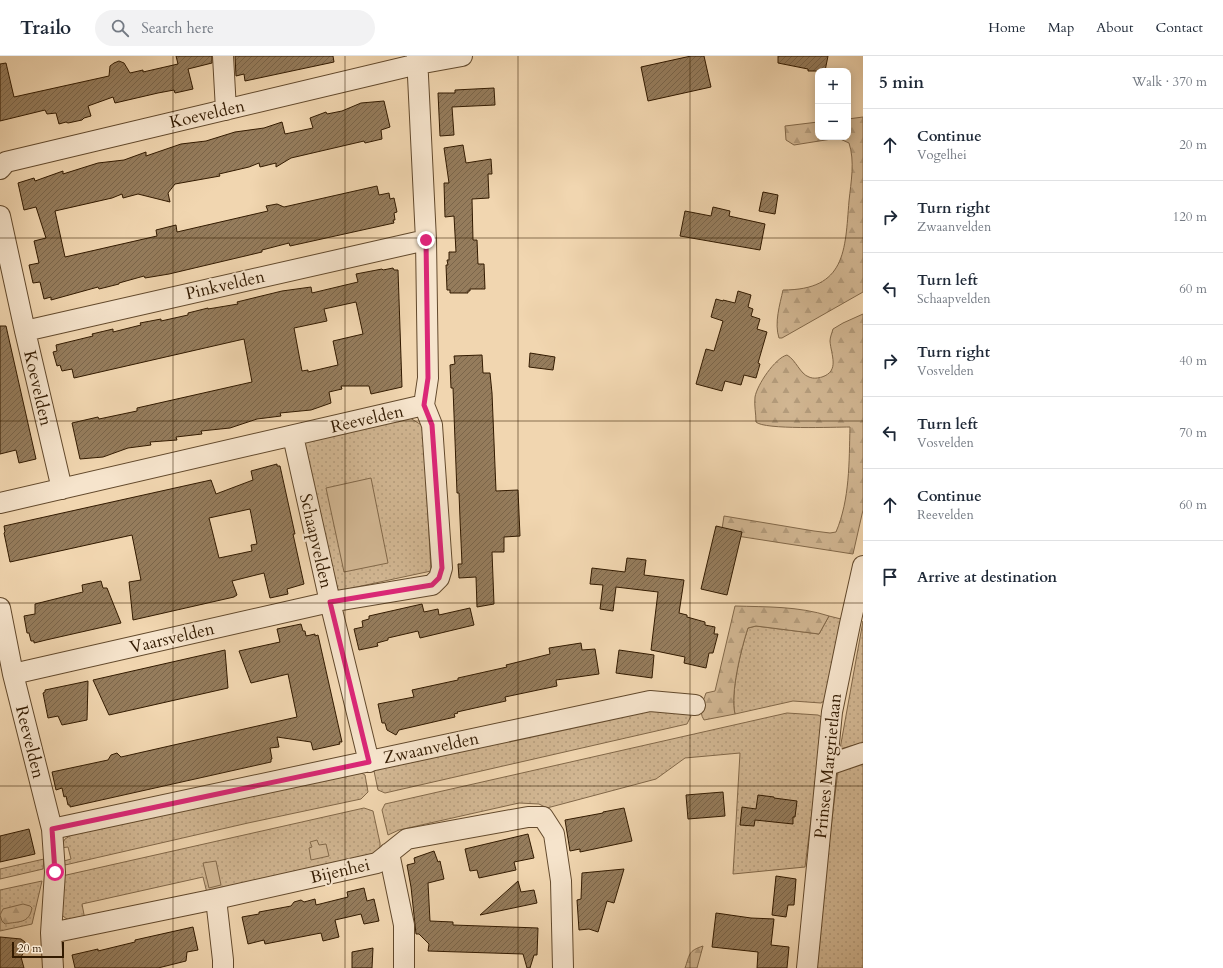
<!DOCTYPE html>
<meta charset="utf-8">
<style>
body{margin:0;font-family:Cardo,serif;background:#f2f2f3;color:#1f2937}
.controls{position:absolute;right:12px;top:12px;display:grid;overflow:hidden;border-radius:8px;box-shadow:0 2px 10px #0003}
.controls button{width:36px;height:36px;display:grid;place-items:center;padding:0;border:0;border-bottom:1px solid #e0e1e3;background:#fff;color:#1f2937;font:20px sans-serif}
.scale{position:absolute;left:12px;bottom:10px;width:52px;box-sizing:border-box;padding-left:4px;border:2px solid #321a00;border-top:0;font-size:11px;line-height:14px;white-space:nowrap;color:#321a00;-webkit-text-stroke:3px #f6e4cc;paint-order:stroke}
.stop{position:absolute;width:12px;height:12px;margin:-9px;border:3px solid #db2777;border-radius:50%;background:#fff}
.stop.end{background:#db2777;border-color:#fff;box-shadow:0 1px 4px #0008}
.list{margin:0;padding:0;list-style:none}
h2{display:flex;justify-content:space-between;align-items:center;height:52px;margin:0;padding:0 16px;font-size:17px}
h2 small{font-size:13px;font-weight:400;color:#747a83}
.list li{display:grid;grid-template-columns:26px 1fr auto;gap:12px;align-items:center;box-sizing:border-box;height:72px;padding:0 16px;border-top:1px solid #e0e1e3}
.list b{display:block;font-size:15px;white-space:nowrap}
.list p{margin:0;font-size:13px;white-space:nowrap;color:#747a83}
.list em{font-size:13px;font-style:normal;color:#747a83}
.icon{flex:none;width:22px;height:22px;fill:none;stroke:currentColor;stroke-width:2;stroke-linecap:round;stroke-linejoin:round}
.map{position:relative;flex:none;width:863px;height:912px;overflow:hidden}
header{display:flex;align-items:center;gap:24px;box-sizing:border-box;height:56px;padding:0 20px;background:#fff;border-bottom:1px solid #e0e1e3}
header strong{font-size:19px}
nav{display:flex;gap:22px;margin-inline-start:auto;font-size:14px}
.search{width:280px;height:36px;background:#f2f2f3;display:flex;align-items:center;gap:10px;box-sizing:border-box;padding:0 14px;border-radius:22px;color:#747a83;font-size:15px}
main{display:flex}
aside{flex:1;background:#fff}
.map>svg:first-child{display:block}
.grass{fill:url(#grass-dots);stroke:#826849}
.forest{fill:url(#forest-firs);stroke:#826849}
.park{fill:#d1b692;stroke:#826849}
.building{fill:url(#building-hatch);stroke:#321a00;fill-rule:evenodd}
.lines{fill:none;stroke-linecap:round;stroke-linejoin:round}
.minor-casing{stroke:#62492c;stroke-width:22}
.minor{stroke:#f6e4cc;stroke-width:20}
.route{stroke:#db2777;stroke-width:5}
.grid{fill:none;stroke:#321a00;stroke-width:1;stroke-opacity:0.55}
.labels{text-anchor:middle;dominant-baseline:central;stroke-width:4;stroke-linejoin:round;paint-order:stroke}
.street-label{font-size:17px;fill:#321a00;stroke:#f6e4cc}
</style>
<header>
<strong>Trailo</strong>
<div class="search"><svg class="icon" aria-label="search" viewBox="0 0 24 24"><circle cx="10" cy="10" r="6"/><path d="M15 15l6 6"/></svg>Search here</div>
<nav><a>Home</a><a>Map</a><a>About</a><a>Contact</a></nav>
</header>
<main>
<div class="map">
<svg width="863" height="912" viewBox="0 0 863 912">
<defs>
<pattern id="grass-dots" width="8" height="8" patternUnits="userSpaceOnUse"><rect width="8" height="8" fill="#d1b692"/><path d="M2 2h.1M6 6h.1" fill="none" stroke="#b49c7c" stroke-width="1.8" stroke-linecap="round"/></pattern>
<pattern id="forest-firs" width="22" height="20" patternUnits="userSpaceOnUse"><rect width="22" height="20" fill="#d1b692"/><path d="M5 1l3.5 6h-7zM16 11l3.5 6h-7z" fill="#b49c7c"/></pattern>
<pattern id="building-hatch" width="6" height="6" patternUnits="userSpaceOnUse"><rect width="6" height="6" fill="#957c5c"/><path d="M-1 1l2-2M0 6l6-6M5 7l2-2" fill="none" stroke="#7a654a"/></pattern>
</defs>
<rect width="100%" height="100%" fill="#f1d6b0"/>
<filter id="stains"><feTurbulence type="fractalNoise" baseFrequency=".005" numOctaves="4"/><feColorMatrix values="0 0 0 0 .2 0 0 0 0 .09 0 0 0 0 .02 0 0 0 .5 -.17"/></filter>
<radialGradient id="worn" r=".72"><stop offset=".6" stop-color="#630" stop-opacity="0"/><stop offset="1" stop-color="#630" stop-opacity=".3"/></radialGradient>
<path class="grass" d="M407,360L423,370L431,515L338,535L303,384Z
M829,560L845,564L826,644L821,647L793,645L735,658C730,638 741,593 748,572L756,570L819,578Z
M863,565V687L840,693Z
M646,650L686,655L691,660L687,668L385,737L378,734L374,715L379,709Z
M787,657L818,659L824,662L805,811L733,818L740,697L685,702L656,723L547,752L539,748L519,747L399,774L388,779L382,754L385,748Z
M863,707V912H814L838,714Z
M356,714L365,719L368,736L361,743L248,767L65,809L64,805L71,803L68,791L60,792L65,783L73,778Z
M364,752L373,755L380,787V794L370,800L207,837L203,821L82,848L85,864C74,866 68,866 60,857L62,820Z
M44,803L43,813L0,823V813Z
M42,825L32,868L0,875V834Z"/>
<path class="forest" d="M863,61V236L782,282H779C774,267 780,248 783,234C846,234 845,195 849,145C851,126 855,105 849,87L838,82L794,89L786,84L785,70L818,66V81H848V63Z
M863,258V454L853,498L724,478L722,473L724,460L814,475L830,477L836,476C850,443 849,406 850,371C835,371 764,374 756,366C756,358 754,349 755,341C757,329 775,302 787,299C796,304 800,318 809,321C814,323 818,322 822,321C840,315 831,299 830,285C830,281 832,277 833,273L843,267Z
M735,550C765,551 799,550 829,560L819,578L756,570L748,572C741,593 730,638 735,658L704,664C698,655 703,646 706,637L715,635Z
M23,848L30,850L32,852C29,868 19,865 5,868L2,865L0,859L3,853Z
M703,890L697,912H685C690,898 688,895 703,890Z"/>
<path class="park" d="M371,422L388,507L344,516L326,432Z
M317,784L319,789L326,788L329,800L311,804L309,792L312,791L310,786Z
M216,805L221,829L209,832L203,807Z"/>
<path class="building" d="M176,0H212V7L188,13L193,33L175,37L174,34L158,37L115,47L113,41L88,50L91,60L84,62L82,64L68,67L66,66L59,68L56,57L47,58L45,54L0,65V8L6,7L14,41L109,20L110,10L114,7L119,5L124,7L130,17L143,14V16L178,8Z
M235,0H333L334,6L245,25L244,18L236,20Z
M691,0H704L711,31L648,45L641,11Z
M778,0H828L825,15H808V13L778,7Z
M494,32L495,49L452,51L454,79L440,80L438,37H455V34Z
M384,45L390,71L381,74L382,83L365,87L364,85L291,102L276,111V107L260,111L259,107L249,111L219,118L220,120L175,128L168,137L170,146L138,138L123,142L122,138L112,142L55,155L65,201L157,180L156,174L176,169L177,176L268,155L266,150L277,148L284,151L377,130L379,139L389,137L390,143L394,142L397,156L394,157L395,164H393L394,167L290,190L289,187L262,194V196L169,218L145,222L144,220L119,227V228L99,233L98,231L51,244V241L44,243L40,226L33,227L29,209L39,207L34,185L46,182L36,151L24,154L18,127L34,122L35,125L63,115V118L98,107L124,104L146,96V100L181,88L206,85L235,76L264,72L282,66L285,78L313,72L310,62L326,56L327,58L342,55L361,47Z
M463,89L466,107L491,103L492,118H488L489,142L472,143L473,184H477L478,208H484L485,233H470V235H468V237H450V234H447L446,209H448L447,204H449V196H456L454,160L445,161L444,127H449L444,92Z
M763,136L778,139L775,158L759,155Z
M713,151L730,155L729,160L765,168L760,194L680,180L685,155L711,160Z
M393,212L394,214H398L402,331L371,338L369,330H341L342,333L329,336L331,347L311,354L280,357L281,360L257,363L230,372L201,375L202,378L176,381L177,384L150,386L151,389L128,392L103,401L80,403L72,367L98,361L99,363L137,355V352L252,326L244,283L74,322L72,313L62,315L60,309L57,310L53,296L57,295L56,289L93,280L92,278L113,273V276L141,269L140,267L161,263V265L188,259V257L208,252V253L238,248L237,246L282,235L311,231L312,237L358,226L356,218L382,213L383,214ZM356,246L363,278L333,285L338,309L308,316V314L302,315L294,272L327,265L324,253Z
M738,235L751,239L748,251L753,253L751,260L760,263L757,273L767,276L758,307L760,308L756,322L744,319L741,329L725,325L722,335L696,328L706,293L714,295L723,265L711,261L716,243L723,245V244L735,247Z
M0,270H6L36,403L19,407L16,394L0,398Z
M530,297L555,301L553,314L529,311Z
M482,299L483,317H490L492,337L496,435L518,434L520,480L504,481V496H492L494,548L477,551L476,521L459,522L458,508H462L460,463L459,437H457L453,332H451L450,309L455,308L454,300Z
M277,408V410H280L295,478H293L304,528L287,533L288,538L270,542L264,517L232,525L237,539L234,541L133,564L129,526L141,524L132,479L10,506L4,477L5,476L4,470L211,424L216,438L253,424L251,415ZM250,453L257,488L251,489L252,495L219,502L209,462Z
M716,470L742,476L727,539L701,533Z
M627,502L646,504L644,519L684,524L679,557L687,559V561L705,566V569L715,571L714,578H718L713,597H709L706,612L684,607L685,601L651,594L658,536L616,531L613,555L600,553L603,529L590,528L592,512L625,516Z
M101,525L103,532H107L121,567L46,584L34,587V585H31L29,577H27L24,560L35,558V548L83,536L82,529Z
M422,548L424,556L438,553L439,559L470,552L474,569L420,582L418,575L388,582V584L377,587L378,590L359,594L354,573L363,571L362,565L369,563V560Z
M301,568L303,575H305L306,580L315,578V580L318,579L342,686H339L340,688L313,694L311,686L277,681L279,691L270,692L272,703H271V706L70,751V749H68L66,740L64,741L62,732L56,734L52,716L108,704L111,699L117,697L121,701L297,661L288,618L251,627L239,595L280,586L277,573Z
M581,587L582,594L595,593L599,618L556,624L557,630L505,641L506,645L457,656L458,657L454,658L455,661L399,674L396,679L387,674L385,667H382L378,648L414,641L412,634L458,624V622L507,611L506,609L550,598L549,592Z
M225,594L228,632L184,642L109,659L93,624Z
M619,594L654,599L652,622L616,617Z
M88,625L87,664L62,669L58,660L48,662L43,637L45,636V634Z
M723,736L725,760L688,763L686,739Z
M758,739L774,741V742L797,745L795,761H793V768L755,764L754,770L740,769L742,751L756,753Z
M624,752L632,785L580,796V793L570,795L565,764L603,757V756Z
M29,773L35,798L0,806V780Z
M528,778L534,802L514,806L516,814L479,822L477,814L470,815L465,793Z
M434,795L438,806L440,805L444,823L428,827L430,865L453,866V869L538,872L537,899H534L530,912H527L523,898L428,895L429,888L419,878H416L411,831L407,809L415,807L414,802Z
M624,813L614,847L607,845L598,876L589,873L579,874L577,844L581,843L582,817Z
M776,820L796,823L794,849H788L786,861L772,859Z
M518,825L521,836L534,834L537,847L480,859Z
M364,832L367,845L374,843L379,865L364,868L361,858L335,864L339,881L323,885L321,877L265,888L264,884L248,888L242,861L259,858V856L291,850L294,846L301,844L304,846L315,843L316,849L348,841L347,836Z
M716,857L751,862L774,863L771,889L789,891L787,912H757L758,896L712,891Z
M193,871L198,894L187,896L186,905L158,912H75L72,899L98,893V895L135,886V884Z
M0,881L21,883L25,886L27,891L21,901L24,912H0Z
M373,892L372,912H352V896Z"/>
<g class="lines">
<defs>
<path id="minor" d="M223,0L226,54
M0,113L6,106L418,8L462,0
M0,160L25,275L62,433
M25,275L426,184
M293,380L330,546L369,706
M0,447L424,349L428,322L426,184L417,0
M0,552L13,618L52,773L55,816L51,877L53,912
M13,618L330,546L432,529L439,522L442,512L432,369L424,349
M828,709L863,697
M52,773L650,645L695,649
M389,797L404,869V912
M216,843L223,904V912
M51,877L216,843L377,807L407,783L528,761H543L554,778L561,825L563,912
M807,912L832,656L850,568L863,510"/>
</defs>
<use href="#minor" class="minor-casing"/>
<use href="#minor" class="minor"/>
</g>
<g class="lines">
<path class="route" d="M55,816L52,773L369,706L330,546L432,529L439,522L442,512L432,369L424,349L428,322L426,184"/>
</g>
<path class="grid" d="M173,0V912M345,0V912M518,0V912M690,0V912M0,182H863M0,365H863M0,547H863M0,730H863"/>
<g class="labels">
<g class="street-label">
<text transform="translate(207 58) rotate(-13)">Koevelden</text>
<text transform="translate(225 229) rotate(-13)">Pinkvelden</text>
<text transform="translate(38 332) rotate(77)">Koevelden</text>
<text transform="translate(367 363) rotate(-13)">Reevelden</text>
<text transform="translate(316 485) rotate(77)">Schaapvelden</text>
<text transform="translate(172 582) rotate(-13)">Vaarsvelden</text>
<text transform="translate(30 686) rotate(76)">Reevelden</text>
<text transform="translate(431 692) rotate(-12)">Zwaanvelden</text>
<text transform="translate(828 710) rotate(-84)">Prinses Margrietlaan</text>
<text transform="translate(340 815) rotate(-13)">Bijenhei</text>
</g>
</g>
<rect width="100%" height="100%" filter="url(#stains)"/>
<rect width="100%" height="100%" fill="url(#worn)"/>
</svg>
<div class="controls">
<button>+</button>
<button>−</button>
</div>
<div class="scale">20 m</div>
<div class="stop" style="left:55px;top:816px"></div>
<div class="stop end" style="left:426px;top:184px"></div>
</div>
<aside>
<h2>5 min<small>Walk · 370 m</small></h2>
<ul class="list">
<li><svg class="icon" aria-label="ahead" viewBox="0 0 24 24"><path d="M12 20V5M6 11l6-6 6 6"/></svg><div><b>Continue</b><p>Vogelhei</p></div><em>20 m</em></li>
<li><svg class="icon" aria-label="right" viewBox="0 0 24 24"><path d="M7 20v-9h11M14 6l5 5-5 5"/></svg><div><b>Turn right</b><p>Zwaanvelden</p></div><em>120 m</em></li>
<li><svg class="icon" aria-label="left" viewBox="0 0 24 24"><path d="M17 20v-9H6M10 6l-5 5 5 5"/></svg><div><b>Turn left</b><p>Schaapvelden</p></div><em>60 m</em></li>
<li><svg class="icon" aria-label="right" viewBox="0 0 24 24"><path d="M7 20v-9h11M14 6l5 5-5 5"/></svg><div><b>Turn right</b><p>Vosvelden</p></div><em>40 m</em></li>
<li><svg class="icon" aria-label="left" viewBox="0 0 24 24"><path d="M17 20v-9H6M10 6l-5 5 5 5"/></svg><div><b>Turn left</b><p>Vosvelden</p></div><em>70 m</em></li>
<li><svg class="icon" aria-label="ahead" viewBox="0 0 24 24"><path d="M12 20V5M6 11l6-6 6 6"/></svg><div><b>Continue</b><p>Reevelden</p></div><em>60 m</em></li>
<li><svg class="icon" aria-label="arrive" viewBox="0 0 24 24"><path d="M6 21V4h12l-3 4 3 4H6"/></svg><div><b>Arrive at destination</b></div></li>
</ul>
</aside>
</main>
